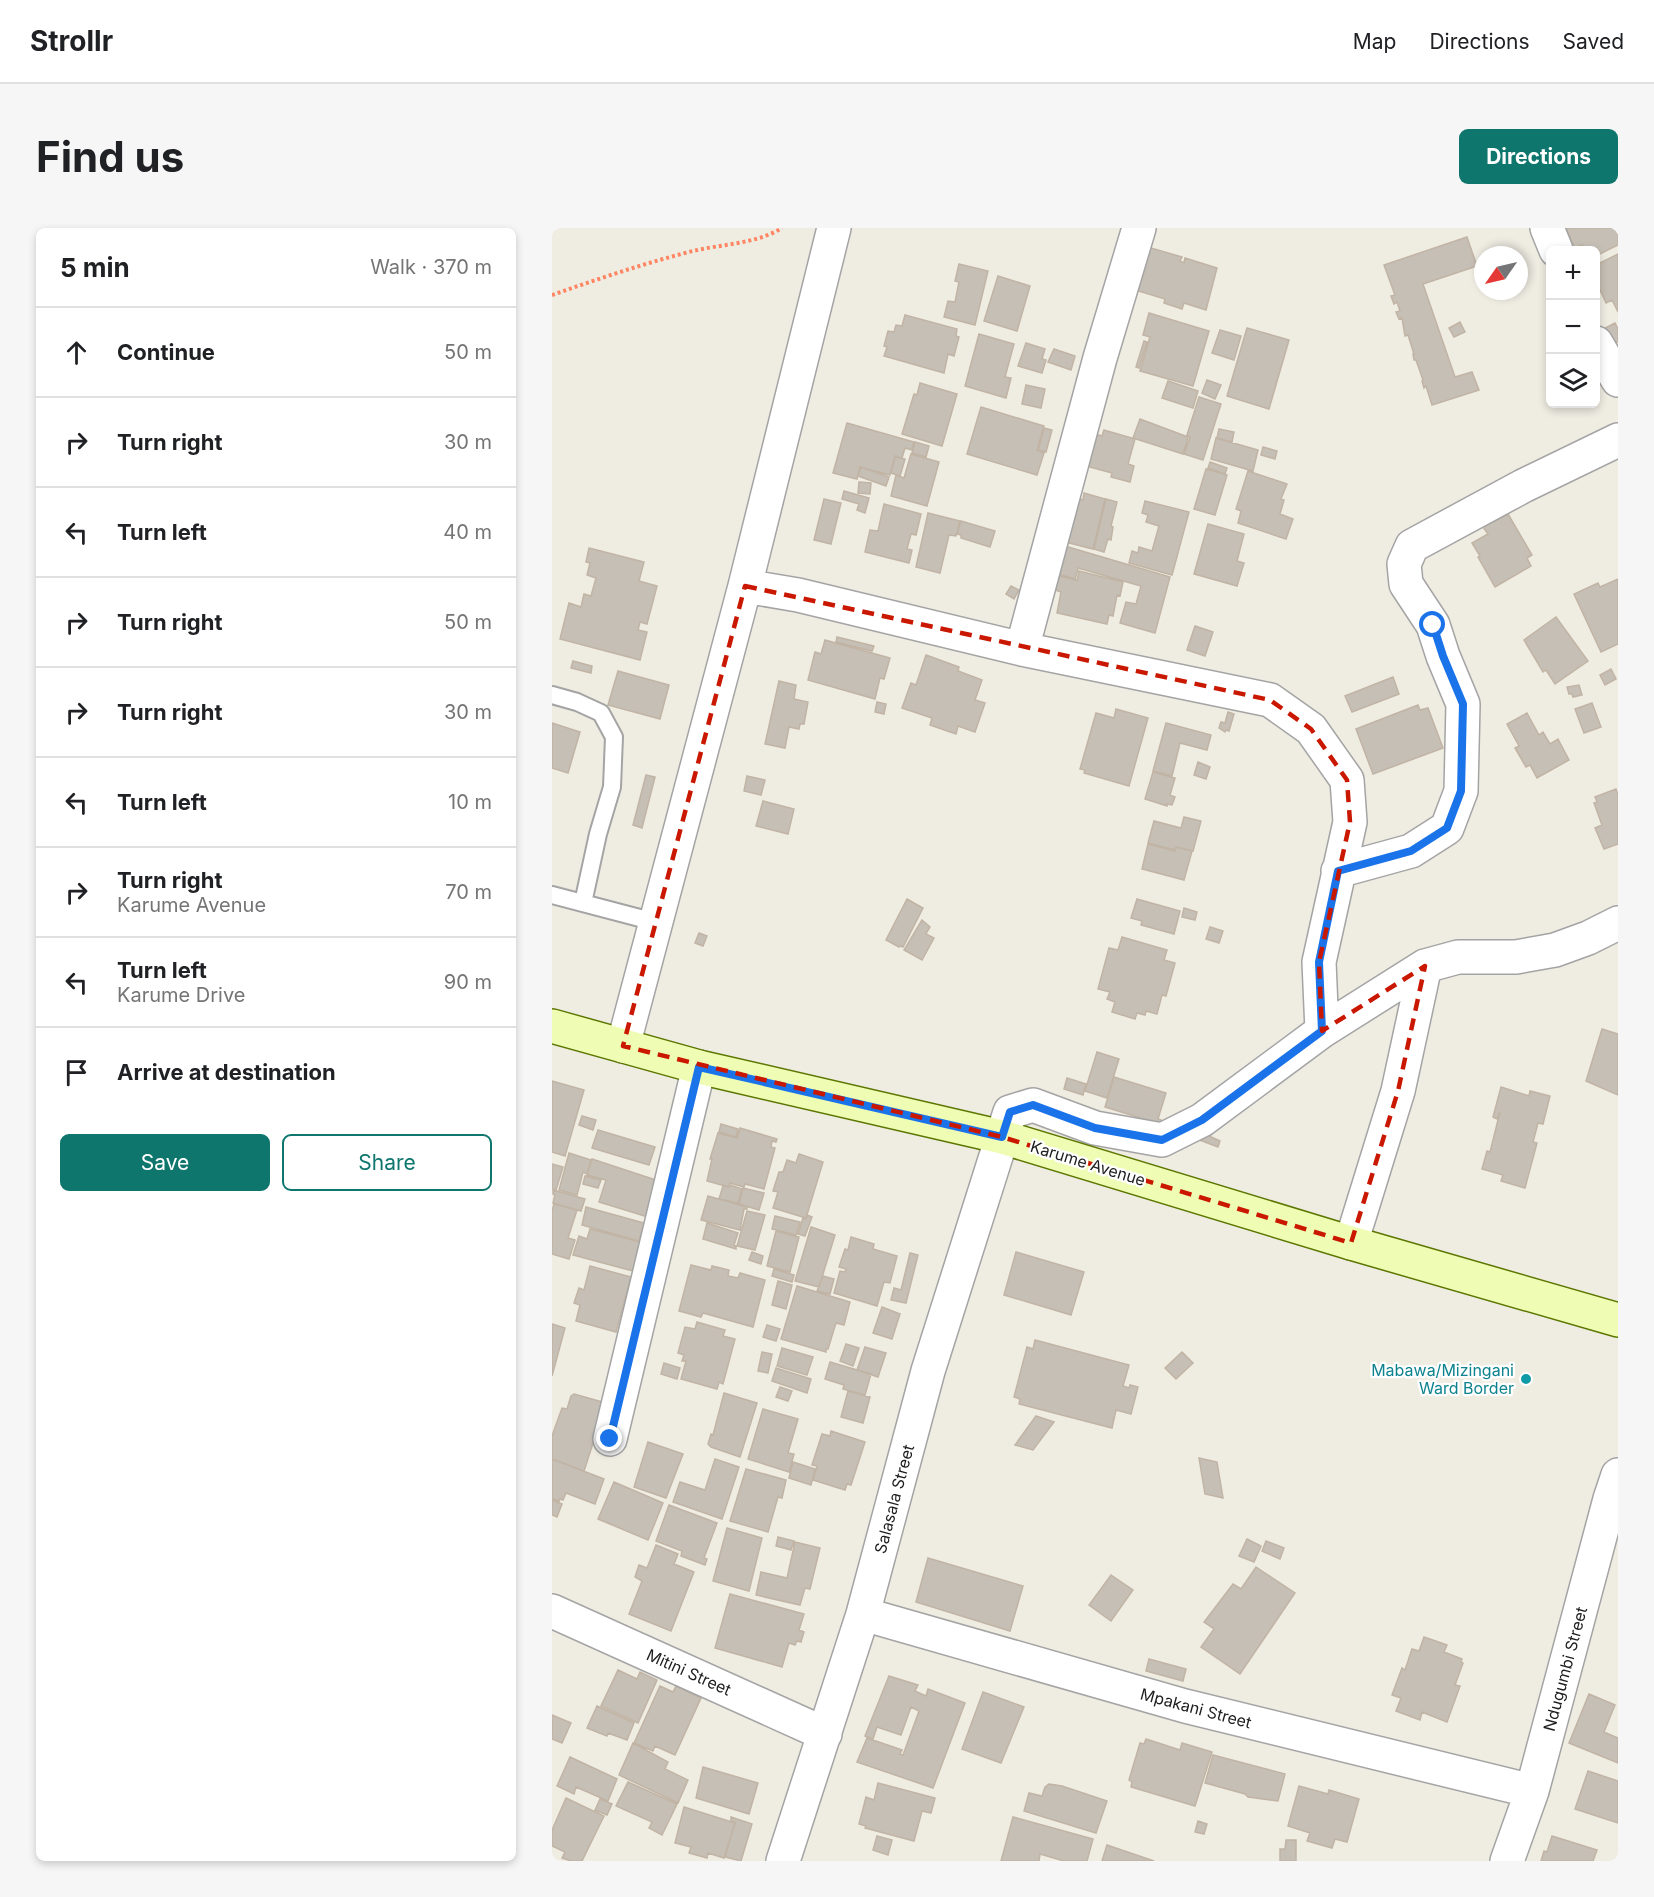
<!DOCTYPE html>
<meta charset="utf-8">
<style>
body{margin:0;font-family:Inter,sans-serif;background:#f6f6f6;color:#202124}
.controls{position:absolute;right:18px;top:18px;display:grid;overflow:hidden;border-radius:9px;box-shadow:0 3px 9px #0003}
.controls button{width:54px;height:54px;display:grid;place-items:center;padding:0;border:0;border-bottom:2px solid #e0e0e0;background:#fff;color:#202124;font:30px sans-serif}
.compass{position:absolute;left:922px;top:18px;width:54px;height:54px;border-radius:50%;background:#fff;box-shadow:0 3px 9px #0003;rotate:236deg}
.stop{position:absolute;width:18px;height:18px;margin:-14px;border:4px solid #1a73e8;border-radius:50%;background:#fff}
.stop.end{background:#1a73e8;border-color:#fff;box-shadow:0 2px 6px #0008}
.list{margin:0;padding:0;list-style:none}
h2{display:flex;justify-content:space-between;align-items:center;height:78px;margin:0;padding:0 24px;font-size:26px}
h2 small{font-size:20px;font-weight:400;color:#757577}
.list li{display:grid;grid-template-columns:39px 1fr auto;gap:18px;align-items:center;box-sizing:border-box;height:90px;padding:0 24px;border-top:2px solid #e0e0e0}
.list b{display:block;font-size:22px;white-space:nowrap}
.list p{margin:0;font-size:20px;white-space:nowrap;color:#757577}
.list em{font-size:20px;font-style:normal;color:#757577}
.actions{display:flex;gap:12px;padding:18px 24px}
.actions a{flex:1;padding:14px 0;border:2px solid #0f766e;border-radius:9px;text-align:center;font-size:21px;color:#0f766e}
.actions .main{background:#0f766e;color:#fff}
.icon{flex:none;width:33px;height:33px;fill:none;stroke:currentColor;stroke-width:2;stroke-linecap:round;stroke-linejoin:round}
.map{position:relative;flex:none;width:1066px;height:1633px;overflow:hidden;border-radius:9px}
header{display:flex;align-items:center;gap:36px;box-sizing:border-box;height:84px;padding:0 30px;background:#fff;border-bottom:2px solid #e0e0e0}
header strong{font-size:28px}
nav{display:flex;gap:33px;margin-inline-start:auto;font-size:21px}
.intro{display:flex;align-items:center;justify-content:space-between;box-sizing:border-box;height:144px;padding:0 36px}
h1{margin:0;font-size:42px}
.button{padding:15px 27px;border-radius:9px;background:#0f766e;color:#fff;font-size:21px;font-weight:700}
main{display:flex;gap:36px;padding:0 36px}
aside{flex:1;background:#fff;border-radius:9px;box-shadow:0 3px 9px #0003}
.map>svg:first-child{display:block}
.building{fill:#c6bfb5;stroke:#c1b4a4;stroke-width:1.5}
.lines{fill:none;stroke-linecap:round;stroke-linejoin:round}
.service-casing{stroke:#a4a4a4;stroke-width:20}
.minor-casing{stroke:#a4a4a4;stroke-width:36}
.secondary-casing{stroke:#5c7701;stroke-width:36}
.path{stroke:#ff8563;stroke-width:4;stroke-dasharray:3 3;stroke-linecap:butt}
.service{stroke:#fff;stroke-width:16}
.minor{stroke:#fff;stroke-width:33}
.secondary{stroke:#effcb3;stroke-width:33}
.route{stroke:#1a73e8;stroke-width:8}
.marked{fill:none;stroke:#ca1800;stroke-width:4.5;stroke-dasharray:12 8;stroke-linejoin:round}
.culture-dot{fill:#0f9aa8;stroke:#fff;stroke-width:2}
.labels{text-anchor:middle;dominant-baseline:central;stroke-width:4.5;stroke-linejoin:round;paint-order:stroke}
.street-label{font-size:16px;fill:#1d1d1d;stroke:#fff}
.culture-label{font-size:16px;fill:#0d838f;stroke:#fff;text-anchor:end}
</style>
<header>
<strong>Strollr</strong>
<nav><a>Map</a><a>Directions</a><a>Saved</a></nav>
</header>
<div class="intro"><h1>Find us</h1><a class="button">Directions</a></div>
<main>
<aside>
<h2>5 min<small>Walk · 370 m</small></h2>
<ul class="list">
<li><svg class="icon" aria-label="ahead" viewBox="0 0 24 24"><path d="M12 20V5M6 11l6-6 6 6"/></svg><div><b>Continue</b></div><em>50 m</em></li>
<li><svg class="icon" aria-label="right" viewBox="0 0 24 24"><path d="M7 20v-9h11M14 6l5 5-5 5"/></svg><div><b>Turn right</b></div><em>30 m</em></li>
<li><svg class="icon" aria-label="left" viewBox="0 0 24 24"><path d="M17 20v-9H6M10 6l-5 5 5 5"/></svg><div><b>Turn left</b></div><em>40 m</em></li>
<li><svg class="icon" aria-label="right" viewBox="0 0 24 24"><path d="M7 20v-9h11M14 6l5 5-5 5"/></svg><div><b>Turn right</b></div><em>50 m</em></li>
<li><svg class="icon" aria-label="right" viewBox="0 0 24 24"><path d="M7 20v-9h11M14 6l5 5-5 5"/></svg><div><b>Turn right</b></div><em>30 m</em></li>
<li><svg class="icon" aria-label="left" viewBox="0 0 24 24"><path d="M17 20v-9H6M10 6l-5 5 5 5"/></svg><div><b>Turn left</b></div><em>10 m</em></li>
<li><svg class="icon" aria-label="right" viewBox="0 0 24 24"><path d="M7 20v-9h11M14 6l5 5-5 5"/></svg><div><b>Turn right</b><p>Karume Avenue</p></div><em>70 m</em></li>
<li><svg class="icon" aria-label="left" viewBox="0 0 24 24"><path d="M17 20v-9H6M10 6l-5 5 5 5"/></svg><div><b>Turn left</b><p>Karume Drive</p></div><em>90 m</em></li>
<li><svg class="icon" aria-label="arrive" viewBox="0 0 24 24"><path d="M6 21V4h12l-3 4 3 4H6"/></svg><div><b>Arrive at destination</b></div></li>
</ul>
<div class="actions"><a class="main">Save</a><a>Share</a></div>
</aside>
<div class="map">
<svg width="1066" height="1633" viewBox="0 0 1066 1633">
<rect width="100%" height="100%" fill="#efece2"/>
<path class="building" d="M1014,0H1066V17L1044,28V22H1033L1030,17L1023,20Z
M915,9L925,38L871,56L903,149L920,144L927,162L880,177L874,158L872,160L870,153L871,152L864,132H862L861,126H862L856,107L853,108L850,90L847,91L844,84L848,83L845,74L842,76L839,68L843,67L832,37Z
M592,18L630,29L628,33L632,35L633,30L665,40L654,82L632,75L630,81L612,75L613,71L580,61Z
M1066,26V84L1060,72L1054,75L1044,53V37Z
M407,36L436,43L423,97L392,89L396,73L403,74L407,54L403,53Z
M446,48L478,58L465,103L432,93Z
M597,85L657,103L641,158L588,143L598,109L591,107Z
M353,87L405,101L404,108L407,109L402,128L396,126L392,145L332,128L335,119L332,118L336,103L342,104L344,97L350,98Z
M908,94L913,104L902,109L897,100Z
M1063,95L1066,101V114L1062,116L1053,100Z
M695,100L737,112L717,181L675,168Z
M668,102L689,108L682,132L660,125Z
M427,106L462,116L453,149L459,150L454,170L413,158Z
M592,113L595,114L587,140L584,139Z
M474,115L493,121L490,131L494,132L490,145L466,138Z
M502,121L523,128L519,142L496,134Z
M655,152L669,157L663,171L650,165Z
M616,153L646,163L641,180L610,170Z
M368,155L405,166L390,218L350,206L362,166L365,167Z
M474,157L493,161L489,180L470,176Z
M647,169L669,176L651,232L632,226L638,209L635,207Z
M429,179L492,198L485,222L492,225L485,247L415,226Z
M588,191L636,209L631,226L581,210Z
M295,195L362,214L360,222L353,220L350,230L343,228L338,247L308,239L305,251L281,245Z
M492,200L500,202L494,224L486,222Z
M667,201L682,204L680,214L665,210Z
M552,202L583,211L576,236L582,238L578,254L559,249L560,245L534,238L543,206L550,208Z
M664,210L706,222L701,243L659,231Z
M363,214L377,218L374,229L360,225Z
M711,219L725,223L723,231L709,227Z
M359,226L387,234L375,278L339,268L344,247L352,250Z
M343,229L353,231L348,248L339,245Z
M658,234L675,240L673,246L656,240Z
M309,239L337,249L334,258L306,248Z
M654,241L675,247L663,287L642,281Z
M696,243L735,256L729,271L732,272L728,286L741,291L734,311L686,295L689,283L684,281Z
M307,254L319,255L318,266L306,265Z
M292,263L317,270L313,285L305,282L307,276L290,271Z
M532,265L553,271L541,321L513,314L524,270L531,272Z
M272,271L289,275L279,316L262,312Z
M554,271L565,274L559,298L561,299L559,312L556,311L552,324L542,321Z
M593,273L637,284L620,347L577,335L580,323L586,325L587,319L600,323L607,298L594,294L596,287L590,285Z
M332,276L369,286L364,307L359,306L355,321L360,322L357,335L313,324L318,302L326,303Z
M376,285L408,293L404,308L397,307L388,345L364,339Z
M956,286L980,327L975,330L979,338L943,359L926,329L928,328L920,315L936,306L931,299Z
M409,293L443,303L438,319L409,310V307L405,306Z
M656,296L692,306L685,333L692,335L685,358L642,346Z
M513,318L618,349L603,405L568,395L574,374L584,376L589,358L526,340L523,351L506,346Z
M37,320L92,334L87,353L105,358L95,396L88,394L86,402L95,404L88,432L8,411L17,375L29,379L32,366L39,368L44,350L35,347L38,335L34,334Z
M527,343L571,354L568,368L565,367L561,388L557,387L555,396L505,385L509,364L503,362L507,348L525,352Z
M1066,351V416L1049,424L1022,366L1046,355L1048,359Z
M459,358L467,362L462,371L454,366Z
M1004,389L1036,433L1003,456L994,442L991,444L972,412Z
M643,398L661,404L653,428L635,422Z
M285,409L322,418L320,423L284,414Z
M273,412L338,430L332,451L328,450L323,471L256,452L263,424L269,426Z
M374,427L407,439L406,443L430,452L423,472L433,475L423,504L406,498L404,506L378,497L380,490L350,480L359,455L364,457Z
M21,433L40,438L39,445L19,440Z
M1059,441L1064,451L1053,457L1048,447Z
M66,443L117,457L108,491L56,477Z
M841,449L847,466L800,484L793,468Z
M227,453L244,457L242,471L256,474L252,496H248L247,501L237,499L233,520L213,516Z
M1027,457L1030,467L1021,469L1020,466H1017L1015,459Z
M325,474L334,476L332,486L323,484Z
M1040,475L1049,499L1032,505L1023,481Z
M866,477L868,482L876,480L891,520L821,546L804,501Z
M564,481L596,490L577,558L532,545L533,542L528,541L544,485L562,490Z
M676,484L682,486L677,503L674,502L673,504L667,500L669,494L673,495Z
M975,485L987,507L991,504L998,516L1006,511L1017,532L985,550L978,537L974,539L963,520L967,518L955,496Z
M0,495L28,504L16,545L0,540Z
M614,495L659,507L655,522L628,515L620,548L601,543Z
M646,534L658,539L654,551L642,547Z
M601,544L623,550L618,567L623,569L620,577L615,576V578L593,571Z
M94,547L103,549L90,600L81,597Z
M195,548L213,552L209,567L192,563Z
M1064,561L1066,567V616L1052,621L1043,600L1050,597L1042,575L1045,574L1043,569Z
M211,573L242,581L236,606L204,598Z
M632,589L649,593L641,623L624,619L623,622L596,615L602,593L629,600Z
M596,616L623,623L624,619L640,623L632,652L590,641Z
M355,671L371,680L351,719L348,718L347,719L334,712Z
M585,671L628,683L622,706L589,697L590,693L579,690Z
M632,680L645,684L643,692L630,689Z
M370,692L378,699L374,706L382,710L370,732L352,722Z
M658,699L671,703L667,715L654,711Z
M147,705L155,708L151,718L143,715Z
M570,709L615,722L612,732L623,735L614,768L610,767L605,786L594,783L593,787L585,785L583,791L560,784L563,774L555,771L558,764L546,761L557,720L566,722Z
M1050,801L1066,806V867L1034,853Z
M545,824L567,831L555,870L533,863Z
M562,849L614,865L606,891L609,892L608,896L553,879Z
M515,850L534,856L531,867L512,861Z
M0,853L32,862L13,928L0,924Z
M949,859L977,868L978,863L998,868L991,896L986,895L981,914L985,915L973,960L949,953L951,947L930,941L935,923L938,924L948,884L945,891L941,889Z
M30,888L44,892L41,902L27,897Z
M169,896L186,901L184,909L167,904Z
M188,900L225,911L224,914L220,913L219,919L223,920L212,961L193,956L192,959L178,955L177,959L155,953L160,931H158L166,905L185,910Z
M46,902L103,919L97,937L40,920Z
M648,904L668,913L666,919L645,911Z
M17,925L39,932L35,946L31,944L25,967L7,962Z
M247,926L271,934L254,990L221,980L226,964L221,963L227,944H231L235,932L244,935Z
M40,931L107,953L96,989L47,974L54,952L35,947Z
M0,936L11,939L4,962L0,961Z
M33,948L49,952L46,960L31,956Z
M178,957L190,961L186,975L167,971L171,958L177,959Z
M191,960L212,965L207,982L187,976Z
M1,962L33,971L29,983L1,975L3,967L1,966Z
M156,968L195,979V981H192L188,1002L149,992Z
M2,976L25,982L16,1010L23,1012L17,1031L0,1026V983Z
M34,979L92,995L87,1013L30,997Z
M195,983L213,987L203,1022L185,1018Z
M255,987L260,989L253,1008L246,1006L251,990L254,991Z
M223,988L248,994L244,1007L220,1001Z
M155,995L186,1005L182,1017L184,1018V1021L151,1011Z
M259,999L283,1007L267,1059L243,1053Z
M38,1001L88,1014L81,1043L21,1027L27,1008L35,1011Z
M224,1003L247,1009L238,1044L215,1038Z
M299,1009L322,1016L321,1021L345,1028L338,1055L332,1054L325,1078L282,1065L288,1043L293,1044L294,1041L287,1039L293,1021L296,1022Z
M200,1024L211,1028L209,1036L197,1032Z
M464,1024L532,1044L519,1087L452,1067Z
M358,1025L366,1027L354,1075L339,1072L342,1060L349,1062Z
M139,1037L159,1042L160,1038L177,1042L176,1048L186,1050L188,1045L213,1052L201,1099L151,1085L149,1089L127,1083Z
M38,1038L79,1049L64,1104L24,1093L28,1077L22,1075L27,1060L32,1062Z
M222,1041L242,1047L240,1054L220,1048Z
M271,1048L282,1051L278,1066L265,1063Z
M226,1053L240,1057L234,1081L220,1077Z
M245,1058L298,1074L292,1097L284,1095L276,1121H274V1124L229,1111Z
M330,1079L348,1086L340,1111L321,1105Z
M145,1094L173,1102L171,1108L183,1111L171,1156L167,1154L165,1161L129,1151L134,1133H130L132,1127L126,1125L133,1099L143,1101Z
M0,1096L13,1100L0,1148Z
M215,1097L228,1101L224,1113L211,1109Z
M483,1112L577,1137L571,1158L577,1160L578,1157L586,1159L579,1186L564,1182L560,1200L467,1176L468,1171L462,1169L475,1119L481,1121Z
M294,1116L307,1120L301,1138L288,1133Z
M313,1119L334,1125L326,1149L305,1142Z
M230,1120L261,1129L255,1147L225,1138Z
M210,1124L220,1126L216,1145L206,1143Z
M630,1124L641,1135L624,1151L613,1140Z
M278,1134L319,1146L313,1167L291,1161L292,1157L273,1151Z
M112,1135L128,1140L125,1151L109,1146Z
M224,1140L259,1151L255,1165L220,1153Z
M228,1159L240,1163L236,1173L224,1169Z
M296,1163L318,1169L311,1195L289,1189Z
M172,1165L205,1175L188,1229L159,1219L156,1216L159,1206L161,1207Z
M22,1166L54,1175L32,1243L0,1231V1208L10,1180L15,1181L19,1168Z
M211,1181L246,1191L236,1225L242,1226L237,1244L196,1231Z
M484,1188L502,1194L481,1222L463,1217Z
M279,1203L313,1214L299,1257L295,1256L293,1262L261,1252L265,1238L260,1237L270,1206L278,1208Z
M96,1214L131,1226L114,1270L82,1259Z
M647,1230L665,1234L671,1270L653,1266Z
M0,1231L52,1251L43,1276L14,1265L11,1272L8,1271L7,1273L0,1271Z
M163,1231L187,1239L170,1291L121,1274L128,1254L153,1262Z
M241,1234L263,1241L259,1257L237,1250Z
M194,1241L234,1252L230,1270L226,1269L216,1304L178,1293Z
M62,1254L111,1275L96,1312L46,1291Z
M0,1272L10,1276L5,1289L0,1287Z
M117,1277L165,1295L152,1330L155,1331L153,1337L129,1328L130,1323L104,1313Z
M175,1300L210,1310L197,1363L161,1353Z
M226,1309L242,1313L239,1322L224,1318Z
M695,1311L709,1318L702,1334L687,1328Z
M714,1313L732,1320L728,1331L710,1323Z
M243,1314L268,1320L258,1361L253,1360L248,1377L204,1367L209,1344L235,1350Z
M104,1317L126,1326L122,1336L142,1344L119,1403L77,1386L90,1353L83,1349L87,1337L95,1340Z
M376,1330L471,1358L458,1403L364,1374Z
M704,1339L743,1365L688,1446L649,1419L662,1401L652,1394L681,1356L689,1361Z
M559,1347L581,1362L559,1393L537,1377Z
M178,1366L252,1386L247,1402L252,1404L249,1414L245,1413L243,1417L237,1415L230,1439L163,1420Z
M872,1409L895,1417L892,1424L910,1431L909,1434L911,1435L903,1457L908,1458L895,1494L870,1484L868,1492L844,1483L849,1470L840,1467L850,1440L853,1442L860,1421L867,1423Z
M597,1431L634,1441L631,1453L594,1443Z
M66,1442L85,1451L88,1444L105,1452L86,1495L49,1478Z
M337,1448L366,1457L363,1463L374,1468L376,1461L413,1475L381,1560L305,1534L315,1510L350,1522L348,1526L351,1527L367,1483L359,1479L349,1507L325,1499L321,1511L313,1508Z
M108,1458L121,1464L124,1458L149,1470L123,1527L103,1518L101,1523L82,1515Z
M431,1464L472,1479L449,1535L410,1521Z
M1037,1466L1063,1477L1052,1504L1066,1510V1535L1017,1515Z
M45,1478L82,1495L75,1512L56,1505L55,1508L35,1500Z
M0,1487L19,1495L10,1515L0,1511Z
M594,1511L628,1522L630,1515L660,1524L643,1578L579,1559L580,1554L577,1552L588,1515L592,1516Z
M81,1515L116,1534L113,1541L136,1552L126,1575L67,1547Z
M661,1527L733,1546L726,1573L696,1569L693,1566L653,1555Z
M18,1529L65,1551L56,1573L24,1559L22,1566L5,1558Z
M151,1539L206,1555L197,1586L144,1570Z
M1036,1543L1066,1553V1595L1023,1581Z
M76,1554L125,1576L110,1607L97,1600L100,1594L64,1578Z
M326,1555L383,1570L379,1585L370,1583L362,1613L313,1600L314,1598L307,1596L314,1569L322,1572Z
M497,1556L510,1558L555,1573L544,1605L472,1583L477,1565L490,1568L493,1559Z
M747,1558L776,1566L777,1562L807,1571L795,1614L783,1611L780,1620L755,1613L758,1605L736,1598Z
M14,1570L52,1588L30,1633H19L10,1630L13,1624L0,1618V1602Z
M48,1571L60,1576L55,1587L43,1582Z
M132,1579L183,1595L172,1630L156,1625L155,1630L137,1625L139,1619L123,1615Z
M179,1589L200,1596L189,1633L173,1629L183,1594L179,1593Z
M461,1589L541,1611L535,1633H512L488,1626L487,1633H449Z
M646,1593L655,1596L652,1606L643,1604Z
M325,1608L340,1612L336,1627L321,1622Z
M1000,1608L1045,1622L1041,1633H989L992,1623L995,1624Z
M734,1612H744V1633H728V1621H733Z
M555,1617L602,1633H550Z"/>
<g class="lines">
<defs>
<path id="service" d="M0,467L25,474L49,485L62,509L60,559L46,606L31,675
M0,667L103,694"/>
<path id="minor" d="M995,0L1004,22
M1044,115L1066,152
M193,358L246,367L470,421L718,472L759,501L795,552L798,594L767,734L770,803
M470,421L548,130L587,0
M786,643L859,623L895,600L909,563L911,476L891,428L881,397L854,356L852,336L860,318L971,258L1066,212
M71,818L193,358L282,0
M799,1015L846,863L873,738
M58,1211L147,839
M0,1383L273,1506
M311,1386L633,1478L980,1563
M231,1633L311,1386L376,1143L458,884L481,877L543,900L610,912L650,892L770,803L873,738L906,729H964L1003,722L1036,710L1066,695
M955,1633L980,1563L1058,1271L1066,1247"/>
<path id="secondary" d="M0,798L147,839L450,909L799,1015L1066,1092"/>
</defs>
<use href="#service" class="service-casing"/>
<use href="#minor" class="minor-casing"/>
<use href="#secondary" class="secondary-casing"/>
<path class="path" d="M0,67C46,51 93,35 141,23C170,16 204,16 230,0"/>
<use href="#service" class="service"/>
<use href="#minor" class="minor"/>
<use href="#secondary" class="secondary"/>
</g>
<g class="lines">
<path class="route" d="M58,1211L147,839L450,909L458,884L481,877L543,900L610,912L650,892L770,803L767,734L786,643L859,623L895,600L909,563L911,476L891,428L881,397"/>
</g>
<path class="marked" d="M193,358L718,472L759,501L795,552L798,594L767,734L770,803L873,738L846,863L799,1015L450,909L71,818Z"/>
<circle class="culture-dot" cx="974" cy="1151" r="6"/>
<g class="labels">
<g class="street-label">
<text transform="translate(536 935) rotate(17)">Karume Avenue</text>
<text transform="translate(342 1271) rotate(-75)">Salasala Street</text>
<text transform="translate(1013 1441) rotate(-75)">Ndugumbi Street</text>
<text transform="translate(137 1444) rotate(24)">Mitini Street</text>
<text transform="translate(644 1480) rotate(15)">Mpakani Street</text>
</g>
<g class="culture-label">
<text x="962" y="1142">Mabawa/Mizingani<tspan x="962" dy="18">Ward Border</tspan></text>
</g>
</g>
</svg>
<div class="controls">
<button>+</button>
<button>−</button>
<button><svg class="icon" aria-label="layers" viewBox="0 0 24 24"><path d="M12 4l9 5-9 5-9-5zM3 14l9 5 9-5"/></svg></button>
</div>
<svg class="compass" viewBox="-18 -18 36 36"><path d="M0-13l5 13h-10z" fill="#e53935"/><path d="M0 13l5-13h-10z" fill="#757577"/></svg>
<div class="stop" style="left:881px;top:397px"></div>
<div class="stop end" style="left:58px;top:1211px"></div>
</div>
</main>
